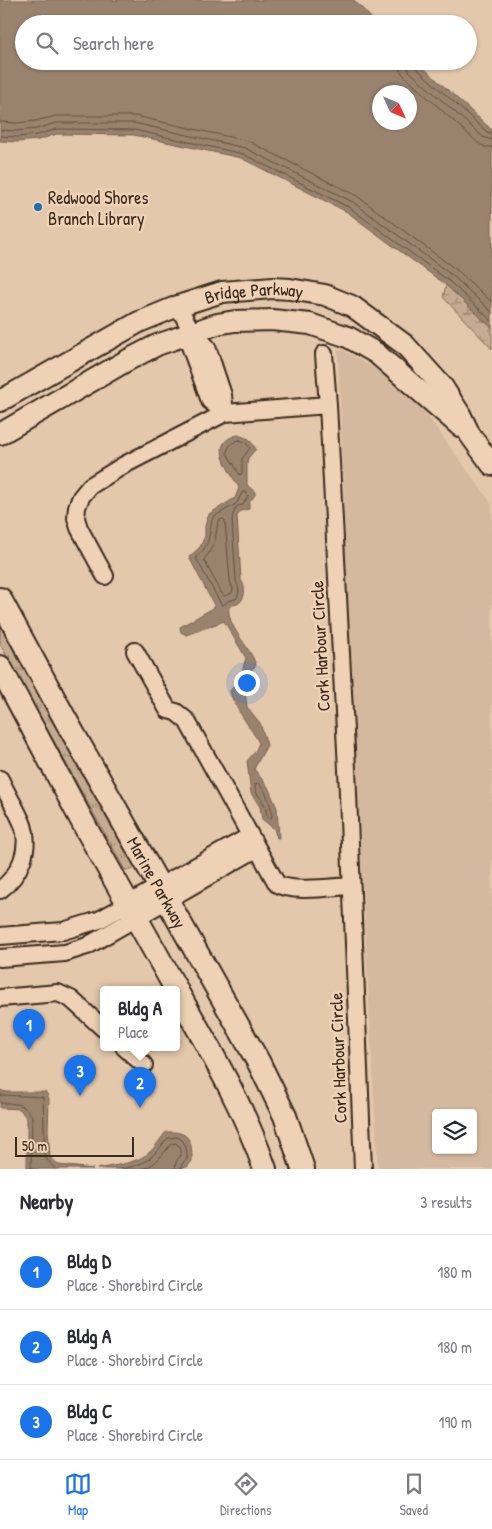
<!DOCTYPE html>
<meta charset="utf-8">
<style>
body{margin:0;font-family:"Patrick Hand",sans-serif;background:#f2f2f3;color:#2b2b33}
.controls{position:absolute;right:15px;bottom:15px;display:grid;overflow:hidden;border-radius:5px;box-shadow:0 1px 4px #0004}
.controls button{width:45px;height:45px;display:grid;place-items:center;padding:0;border:0;border-bottom:1px solid #e1e1e2;background:#fff;color:#2b2b33;font:25px sans-serif}
.compass{position:absolute;left:372px;top:85px;width:45px;height:45px;border-radius:50%;background:#fff;box-shadow:0 1px 4px #0004;rotate:134deg}
.scale{position:absolute;left:15px;bottom:12px;width:119px;box-sizing:border-box;padding-left:5px;border:2px solid #3b2a1e;border-top:0;font-size:14px;line-height:18px;white-space:nowrap;color:#3b2a1e;-webkit-text-stroke:4px #efd2b5;paint-order:stroke}
.you{position:absolute;left:246px;top:682px;width:18px;height:18px;margin:-12px;border:4px solid #fff;border-radius:50%;background:#1a73e8;box-shadow:0 0 0 8px #1a73e833}
.badge{display:grid;place-items:center;width:32px;height:32px;border-radius:50%;background:#1a73e8;color:#fff;font-size:16px;font-weight:700}
.pin{position:absolute;translate:-50% -41px;filter:drop-shadow(0 1px 2px #0008)}
.pin::after{content:'';position:absolute;top:26px;width:18px;height:15px;background:inherit;clip-path:polygon(0 0,100% 0,50% 100%)}
.popup{position:absolute;left:100px;top:986px;width:80px;height:65px;box-sizing:border-box;display:grid;place-content:center;border-radius:5px;background:#fff;filter:drop-shadow(0 1px 4px #0005);font-size:16px;white-space:nowrap;color:#7c7c81}
.popup b{font-size:19px;color:#2b2b33}
.popup::after{content:'';position:absolute;left:50%;top:100%;margin-left:-10px;border:10px solid transparent;border-top-color:#fff}
.list{margin:0;padding:0;list-style:none}
h2{display:flex;justify-content:space-between;align-items:center;height:65px;margin:0;padding:0 20px;font-size:21px}
h2 small{font-size:16px;font-weight:400;color:#7c7c81}
.list li{display:grid;grid-template-columns:32px 1fr auto;gap:15px;align-items:center;box-sizing:border-box;height:75px;padding:0 20px;border-top:1px solid #e1e1e2}
.list b{display:block;font-size:19px;white-space:nowrap}
.list p{margin:0;font-size:16px;white-space:nowrap;color:#7c7c81}
.list em{font-size:16px;font-style:normal;color:#7c7c81}
.icon{flex:none;width:28px;height:28px;fill:none;stroke:currentColor;stroke-width:2;stroke-linecap:round;stroke-linejoin:round}
.map{position:relative;flex:none;width:492px;height:1169px;overflow:hidden}
.search{position:absolute;background:#fff;box-shadow:0 1px 4px #0004;left:15px;right:15px;top:15px;height:55px;display:flex;align-items:center;gap:12px;box-sizing:border-box;padding:0 18px;border-radius:28px;color:#7c7c81;font-size:19px}
.sheet{height:290px;background:#fff}
nav{display:flex;justify-content:space-around;align-items:center;box-sizing:border-box;height:70px;border-top:1px solid #e1e1e2;background:#fff;font-size:14px;color:#7c7c81}
nav a{display:grid;justify-items:center;gap:2px}
nav .on{color:#1a73e8}
.map>svg:first-child{display:block}
.built{fill:#d4b99f;fill-rule:evenodd}
.grass{fill:url(#grass-tufts);stroke:#806a58}
.wetland{fill:url(#wetland-marsh);stroke:#806a58}
.water{fill:#9a836e;stroke:#745f4e;fill-rule:evenodd}
.lines{fill:none;stroke-linecap:round;stroke-linejoin:round}
.shore{stroke:#614e3e;stroke-width:1}
.minor-casing{stroke:#3b2a1e;stroke-width:20}
.tertiary-casing{stroke:#3b2a1e;stroke-width:24}
.secondary-casing{stroke:#3b2a1e;stroke-width:26}
.minor{stroke:#efd2b5;stroke-width:16}
.tertiary{stroke:#efd2b5;stroke-width:20}
.secondary{stroke:#efd2b5;stroke-width:22}
.poi-dot{fill:#1f6fb2;stroke:#efd2b5;stroke-width:2}
.labels{text-anchor:middle;dominant-baseline:central;stroke-width:5;stroke-linejoin:round;paint-order:stroke}
.poi-label{font-size:18px;fill:#3b2a1e;stroke:#efd2b5;text-anchor:start}
.street-label{font-size:18px;fill:#3b2a1e;stroke:#efd2b5}
</style>
<div class="map">
<svg width="492" height="1169" viewBox="0 0 492 1169">
<defs>
<pattern id="grass-tufts" width="24" height="20" patternUnits="userSpaceOnUse" patternTransform="scale(1.25)"><rect width="24" height="20" fill="#c5ab91"/><path d="M3 7l-1-3M5 7V3M7 7l1-3M15 17l-1-3M17 17v-4M19 17l1-3" fill="none" stroke="#a18b76"/></pattern>
<pattern id="wetland-marsh" width="20" height="14" patternUnits="userSpaceOnUse" patternTransform="scale(1.25)"><rect width="20" height="14" fill="#c5ab91"/><path d="M1 5h8M5 5V1M11 12h8M15 12V8" fill="none" stroke="#a18b76"/></pattern>
</defs>
<rect width="100%" height="100%" fill="#e4c8ac"/>
<filter id="ink" filterUnits="userSpaceOnUse"><feTurbulence type="fractalNoise" baseFrequency=".02" numOctaves="2"/><feDisplacementMap in="SourceGraphic" scale="10" xChannelSelector="R" yChannelSelector="G"/><feConvolveMatrix kernelMatrix="1 2 1 2 8 2 1 2 1" color-interpolation-filters="sRGB"/></filter>
<g filter="url(#ink)">
<path class="built" d="M343,350L378,370L418,403L492,504V1169H378L349,632L338,351ZM436,1113H473V1150H436Z"/>
<path class="grass" d="M0,623L136,864L132,870H125L0,644Z"/>
<path class="wetland" d="M446,285L492,328V349L443,297Z"/>
<path class="water" d="M0,0H354L377,24H24V61H416L492,130V328L446,285L347,212L241,158L134,135L57,134L38,140L17,142L0,141ZM410,92V122H380V92Z
M238,435L249,439L256,449L248,458L247,464V485L255,492V495L249,503V509L241,511L237,516L241,580C246,586 246,600 237,604C234,605 231,605 229,607C226,626 250,646 256,665L250,672L245,692L247,707L260,723L267,745L254,769L268,787L277,808L279,838H277L274,829L262,819L260,807L251,793L247,761L255,752L259,743C251,727 233,707 230,691L241,676L246,658L224,621L186,635L181,632L180,627L215,607L189,557L200,547L205,536V526L209,514L235,498L239,488C231,472 206,442 238,435Z
M0,1090L6,1092H46L49,1099L48,1130L50,1157L59,1165L93,1169H27V1119L20,1109L0,1108Z
M166,1132C189,1131 192,1139 192,1161L187,1167L174,1169H97C114,1165 138,1164 151,1151C156,1146 161,1138 166,1132Z"/>
<g class="lines">
<path class="shore" d="M399,61L400,70L405,77L478,143L485,147H492
M406,61L407,67L410,72L483,137L492,140
M413,61L415,67L487,132L492,133
M0,122L17,123L35,121L56,116H135L248,141L357,196L458,271L492,302
M0,130L17,131L36,129L56,123H134L245,148L353,202L453,276L492,312
M0,136L17,137L37,135L57,129L134,130L243,154L350,208L449,281L492,321
M240,440L246,443L250,448L242,459V473L240,475L227,453C228,445 233,441 240,440Z
M243,492H246L248,496L243,505L237,506L233,514L232,520L236,580C238,588 241,591 236,599L228,601L222,606L196,558C198,555 202,552 204,549C211,539 209,528 213,517L236,504Z
M223,519L225,521L230,581L233,589L232,593L224,596L222,594L204,560L209,553L215,540L218,522Z
M258,783C267,791 271,804 272,816L271,818L267,816L265,805L256,792L255,785Z
M0,1095L43,1097L45,1157L55,1169
M0,1103C14,1103 24,1103 32,1116L31,1169
M121,1169C150,1163 150,1159 168,1138L177,1137C186,1140 187,1150 187,1159L182,1164L181,1169
M143,1169C157,1164 162,1155 171,1144L176,1143L179,1146L181,1155L176,1162L175,1169"/>
<defs>
<path id="minor" d="M178,306L192,332L207,347L223,395L225,413
M192,332L190,346L210,401L225,413
M324,354L328,405
M105,576L79,528L76,518L77,507L81,497L90,486L124,465L225,413L328,405L347,769L363,1169
M135,651L168,710L176,712L187,721L277,884C291,893 332,887 350,886
M0,779C7,795 17,809 23,825C31,849 20,875 0,890
M0,936L63,931L99,920L250,836
M0,958L65,953L87,946L256,849
M0,998L58,993L71,999L104,1029
M124,1047L144,1065"/>
<g id="tertiary">
<path id="s1" d="M0,401L139,322L178,306L222,292L273,288L290,289L325,295L352,306L405,345L442,386L460,414L470,435L492,465"/>
<path d="M0,434L126,361L157,345L217,324L235,321L272,320L310,324L348,337L376,353L461,427"/>
</g>
<g id="secondary">
<path id="s2" d="M0,599L64,717L259,1063L285,1116L303,1169"/>
<path d="M0,667L88,832L176,989"/>
<path d="M176,990C209,1048 243,1105 265,1169"/>
</g>
</defs>
<use href="#minor" class="minor-casing"/>
<use href="#tertiary" class="tertiary-casing"/>
<use href="#secondary" class="secondary-casing"/>
<use href="#minor" class="minor"/>
<use href="#tertiary" class="tertiary"/>
<use href="#secondary" class="secondary"/>
</g>
</g>
<circle class="poi-dot" cx="38" cy="207" r="5"/>
<g class="labels">
<g class="poi-label">
<text x="48" y="197">Redwood Shores<tspan x="48" dy="21">Branch Library</tspan></text>
</g>
<g class="street-label">
<text stroke="none"><textPath href="#s1" startOffset="280">Bridge Parkway</textPath></text>
<text transform="translate(320 646) rotate(-93)">Cork Harbour Circle</text>
<text stroke="none"><textPath href="#s2" startOffset="324">Marine Parkway</textPath></text>
<text transform="translate(338 1058) rotate(-92)">Cork Harbour Circle</text>
</g>
</g>
</svg>
<div class="controls">
<button><svg class="icon" aria-label="layers" viewBox="0 0 24 24"><path d="M12 4l9 5-9 5-9-5zM3 14l9 5 9-5"/></svg></button>
</div>
<svg class="compass" viewBox="-18 -18 36 36"><path d="M0-13l5 13h-10z" fill="#e53935"/><path d="M0 13l5-13h-10z" fill="#7c7c81"/></svg>
<div class="scale">50 m</div>
<div class="you"></div>
<div class="pin badge" style="left:29px;top:1050px">1</div>
<div class="pin badge" style="left:140px;top:1108px">2</div>
<div class="popup"><b>Bldg A</b>Place</div>
<div class="pin badge" style="left:80px;top:1096px">3</div>
<div class="search"><svg class="icon" aria-label="search" viewBox="0 0 24 24"><circle cx="10" cy="10" r="6"/><path d="M15 15l6 6"/></svg>Search here</div>
</div>
<section class="sheet">
<h2>Nearby<small>3 results</small></h2>
<ul class="list">
<li><span class="badge">1</span><div><b>Bldg D</b><p>Place · Shorebird Circle</p></div><em>180 m</em></li>
<li><span class="badge">2</span><div><b>Bldg A</b><p>Place · Shorebird Circle</p></div><em>180 m</em></li>
<li><span class="badge">3</span><div><b>Bldg C</b><p>Place · Shorebird Circle</p></div><em>190 m</em></li>
</ul>
</section>
<nav>
<a class="on"><svg class="icon" aria-label="map" viewBox="0 0 24 24"><path d="M3 6l6-2 6 2 6-2v14l-6 2-6-2-6 2zM9 4v14M15 6v14"/></svg>Map</a>
<a><svg class="icon" aria-label="directions" viewBox="0 0 24 24"><path d="M12 3l9 9-9 9-9-9zM9 14v-3h6M13 9l2 2-2 2"/></svg>Directions</a>
<a><svg class="icon" aria-label="saved" viewBox="0 0 24 24"><path d="M7 4h10v16l-5-4-5 4z"/></svg>Saved</a>
</nav>
